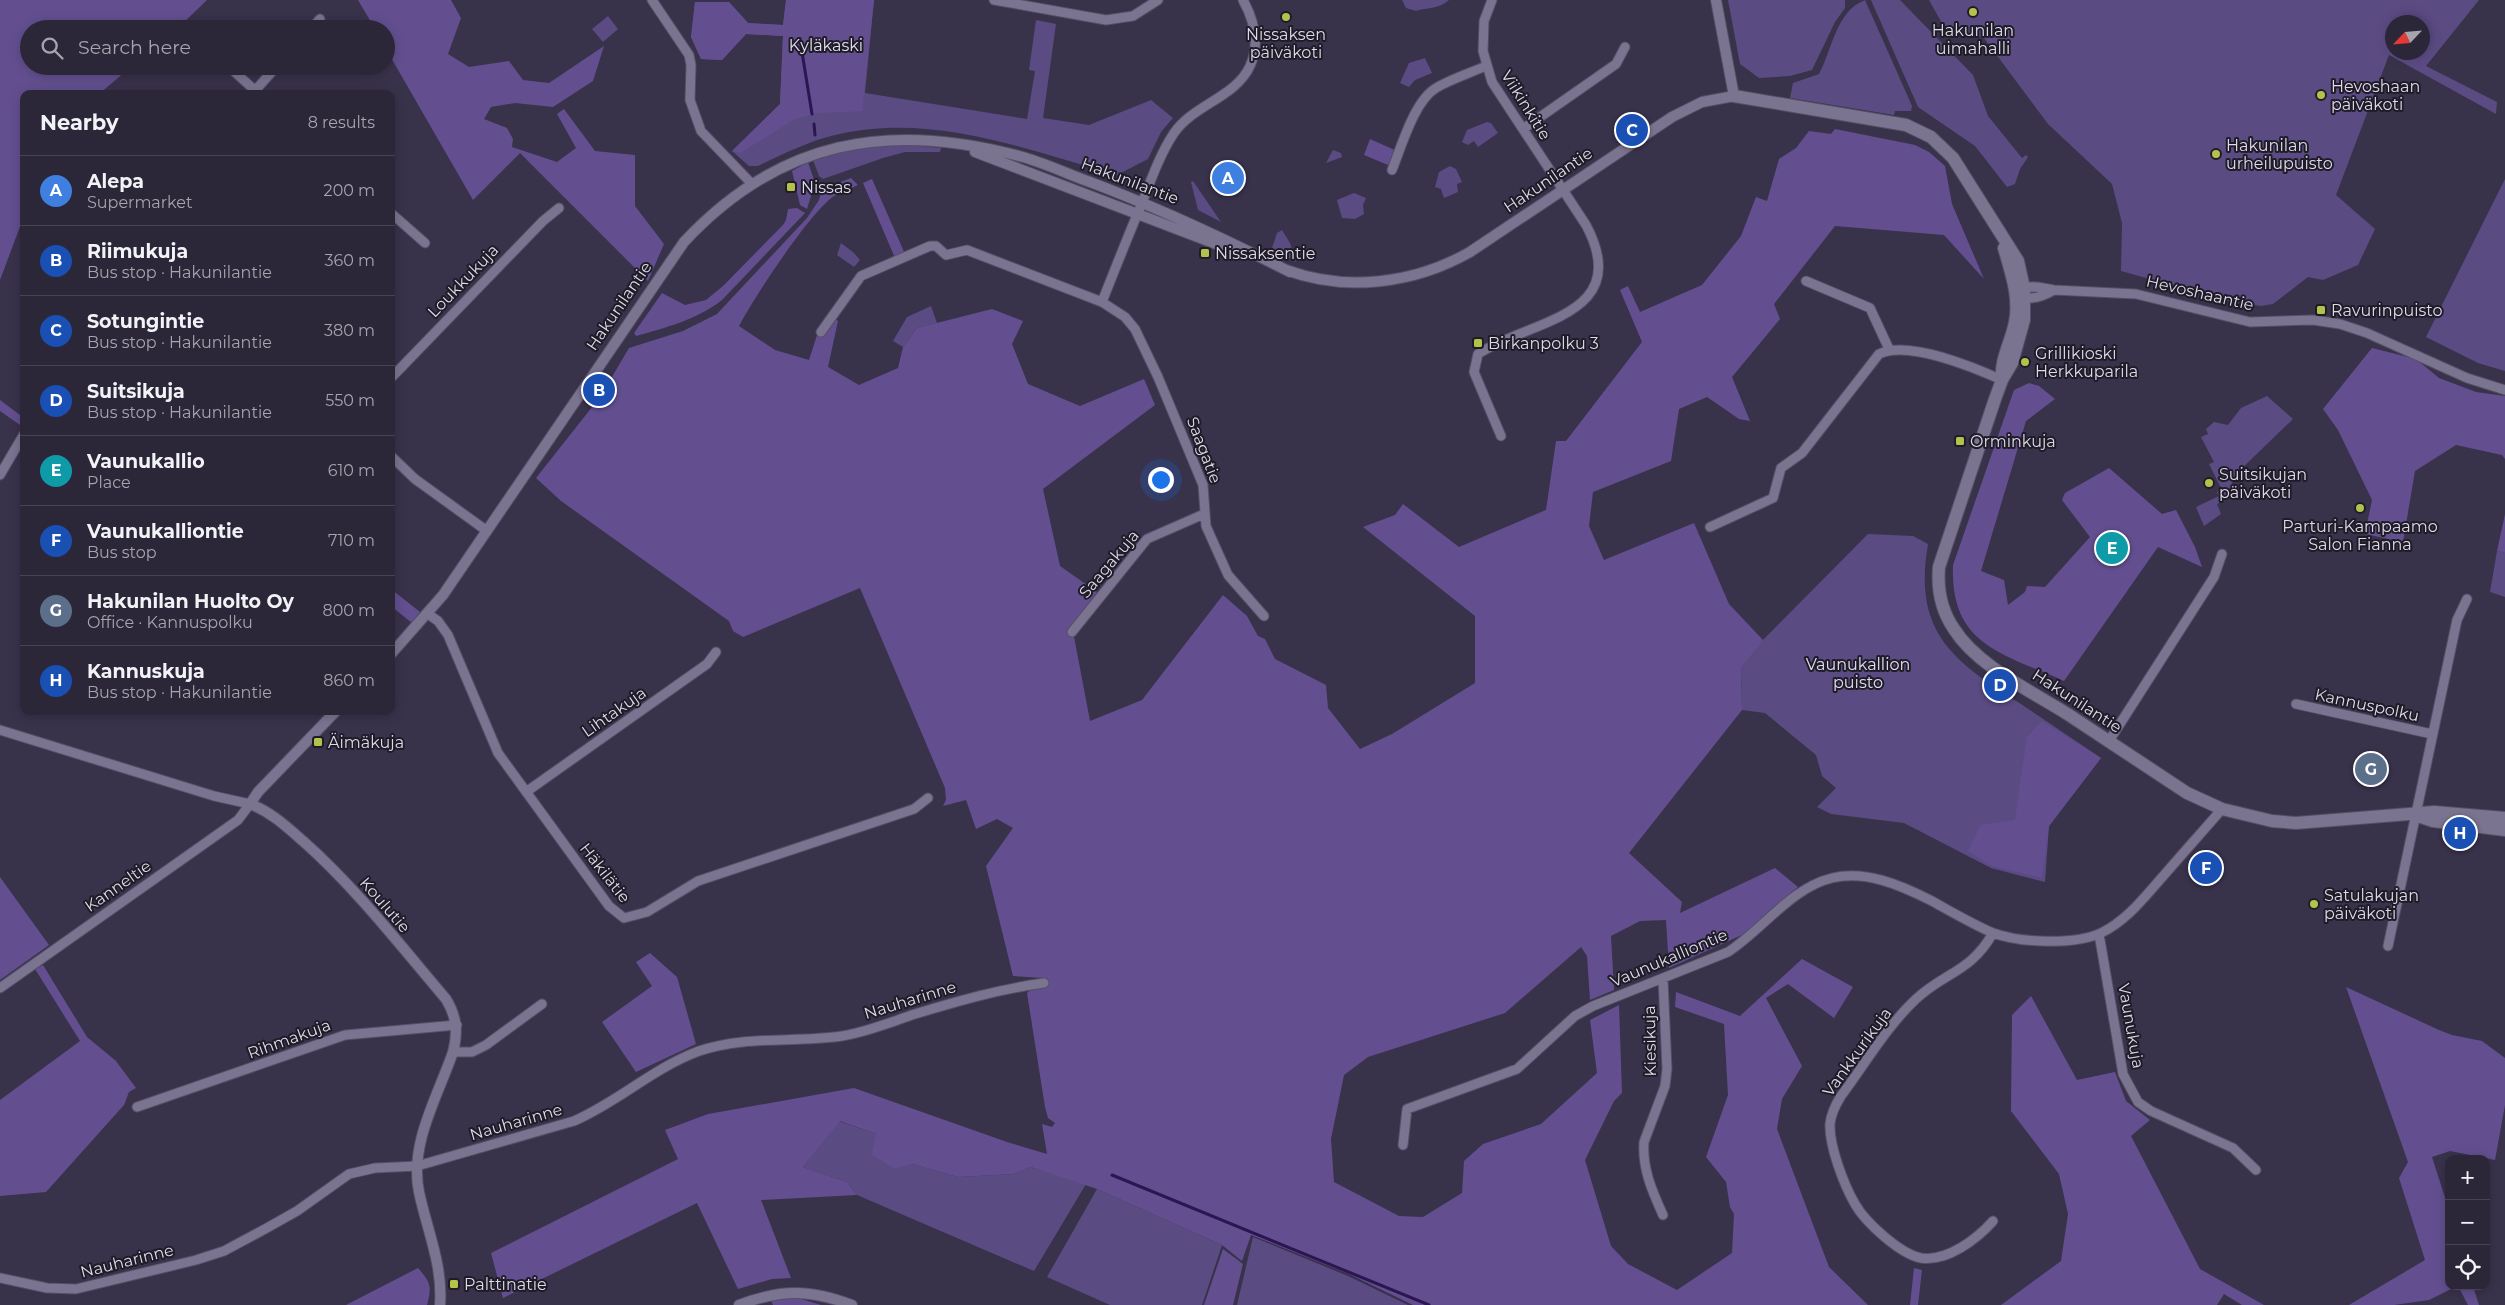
<!DOCTYPE html>
<meta charset="utf-8">
<style>
body{margin:0;font-family:Montserrat,sans-serif;background:#373243;color:#f1f3f6}
.controls{position:absolute;right:15px;bottom:15px;display:grid;overflow:hidden;border-radius:10px;box-shadow:0 2px 12px #0003}
.controls button{width:45px;height:45px;display:grid;place-items:center;padding:0;border:0;border-bottom:1px solid #474353;background:#2b2638;color:#f1f3f6;font:25px sans-serif}
.compass{position:absolute;left:2385px;top:15px;width:45px;height:45px;border-radius:50%;background:#2b2638;box-shadow:0 2px 12px #0003;rotate:244deg}
.you{position:absolute;left:1160px;top:479px;width:18px;height:18px;margin:-12px;border:4px solid #fff;border-radius:50%;background:#1a73e8;box-shadow:0 0 0 8px #1a73e833}
.badge{display:grid;place-items:center;width:32px;height:32px;border-radius:50%;background:#b3c24b;color:#fff;font-size:16px;font-weight:700}
.pin{position:absolute;translate:-50% -50%;border:2px solid #fff;box-shadow:0 1px 5px #0006}
.list{margin:0;padding:0;list-style:none}
h2{display:flex;justify-content:space-between;align-items:center;height:65px;margin:0;padding:0 20px;font-size:21px}
h2 small{font-size:16px;font-weight:400;color:#a6a5ae}
.list li{display:grid;grid-template-columns:32px 1fr auto;gap:15px;align-items:center;box-sizing:border-box;height:70px;padding:0 20px;border-top:1px solid #474353}
.list b{display:block;font-size:19px;white-space:nowrap}
.list p{margin:0;font-size:16px;white-space:nowrap;color:#a6a5ae}
.list em{font-size:16px;font-style:normal;color:#a6a5ae}
.icon{flex:none;width:28px;height:28px;fill:none;stroke:currentColor;stroke-width:2;stroke-linecap:round;stroke-linejoin:round}
.map{position:relative;flex:none;width:2505px;height:1305px;overflow:hidden}
.search{position:absolute;background:#2b2638;box-shadow:0 2px 12px #0003;left:20px;top:20px;width:375px;height:55px;display:flex;align-items:center;gap:12px;box-sizing:border-box;padding:0 18px;border-radius:28px;color:#a6a5ae;font-size:19px}
.panel{position:absolute;background:#2b2638;box-shadow:0 2px 12px #0003;left:20px;top:90px;width:375px;height:625px;border-radius:10px}
.map>svg:first-child{display:block}
.green{fill:#5b4b83;fill-rule:evenodd}
.forest{fill:#634f90}
.lines{fill:none;stroke-linecap:round;stroke-linejoin:round}
.stream{stroke:#2c1551;stroke-width:3}
.minor-casing{stroke:#554f65;stroke-width:11}
.tertiary-casing{stroke:#554f65;stroke-width:12}
.secondary-casing{stroke:#554f65;stroke-width:14}
.minor{stroke:#7b7491;stroke-width:9}
.tertiary{stroke:#7b7491;stroke-width:10}
.secondary{stroke:#7b7491;stroke-width:12}
.poi-dot{fill:#b3c24b;stroke:#1f1c28;stroke-width:2}
.labels{text-anchor:middle;dominant-baseline:central;stroke-width:4;stroke-linejoin:round;paint-order:stroke}
.poi-label{font-size:16px;fill:#dedaea;stroke:#1f1c28;text-anchor:start}
.park-label{font-size:16px;fill:#e2def1;stroke:#1f1c28}
.street-label{font-size:16px;fill:#dedaea;stroke:#1f1c28}
</style>
<div class="map">
<svg width="2505" height="1305" viewBox="0 0 2505 1305">
<rect width="100%" height="100%" fill="#39324b"/>
<path class="green" d="M786,0H874L865,93L1027,119L1035,71L1029,70L1036,20L1056,24L1043,118L1089,125L1151,100L1173,118L1161,132L1148,159L1117,175C1025,149 931,112 835,135C809,141 783,154 758,166H749L732,151L780,104L783,36L746,34L722,60L701,59L691,37L695,2H729L748,23L783,25Z
M1402,0H1449C1437,10 1428,7 1416,11L1406,8Z
M1728,0H1845V8L1835,22L1812,70L1790,76L1759,78L1740,64Z
M1865,0L1912,106L1911,111H1895L1894,115L1790,98L1793,83L1819,74C1832,50 1836,11 1865,0Z
M1871,0H1900L1973,75L1988,116L2022,158L2026,155L2028,157L2020,169L2015,184L2007,187L1975,146L1918,107Z
M1929,0H2479L2426,66L2497,102L2496,114L2389,55L2336,195L2375,229L2358,265L2323,280L2308,277L2273,304L2261,306L2229,301L2121,271L2122,223L2112,184L2048,124L1984,38L1943,25ZM2392,22H2422V52H2392Z
M608,16L618,29L603,42L592,29Z
M1425,58L1432,73L1415,80L1409,87L1400,83L1409,63Z
M1487,122L1491,123L1498,133L1478,147L1474,141L1468,145L1462,142L1467,130Z
M900,144L941,148L940,152H905L883,158L823,179L819,176L813,160L855,148Z
M1333,150L1341,153L1342,157L1326,163Z
M1450,166L1456,169L1462,182L1457,184L1458,192L1444,198L1441,189L1435,187L1439,172Z
M2505,179V371L2478,363L2426,337Z
M1193,181L1221,222L1198,210L1191,182Z
M1354,193L1366,198L1363,205L1364,214L1355,219L1342,218L1337,200Z
M1282,230L1290,243L1296,262L1272,248L1277,233Z
M841,243L853,252L860,260L854,267L837,255Z
M931,306L937,323L917,328L903,347L893,341L907,317Z
M2267,396L2293,419L2236,474L2225,500L2217,504L2221,514L2204,526L2196,507L2219,496L2217,492L2222,490L2209,464L2214,462L2201,437L2208,434L2206,429L2214,422L2228,425L2241,408Z
M1868,534L1913,536L1928,544C1913,630 1951,660 2018,702C2046,721 2073,739 2101,758L2049,826L2045,882L1991,868L1904,823L1831,814L1817,807L1836,788L1822,776L1816,755L1765,713L1742,710L1741,668L1758,645Z
M2497,551L2505,553V597L2490,592Z
M839,1121L876,1134L896,1169L912,1164L958,1177L1014,1174L1031,1167L1086,1184L1034,1271L857,1195L847,1182L803,1167Z
M1097,1189L1222,1245L1202,1305H1110L1047,1277Z
M1253,1237L1348,1276L1408,1305H1237Z"/>
<path class="forest" d="M0,0H207L177,29H29V66H132L99,94H24V216L0,280Z
M358,0H451L461,18L448,54L469,67L509,61L523,80L549,83L604,46L593,81L553,107L515,103L491,107L484,119L507,128L513,139L512,147L557,162L576,148L557,114L564,109L595,151L635,155V206L664,244L648,281L520,153L473,200L386,49V29H375Z
M786,0H874L862,111L817,113L795,119L740,153L732,151L780,104L783,36L746,34L722,60L701,59L691,37L695,2H729L748,23L783,25Z
M1835,129L1915,145L1929,152L1945,166L1952,204L1984,279L1944,235L1835,226L1774,304L1780,319L1732,377L1750,421L1739,419L1707,397L1679,409L1671,461L1593,492L1589,526L1604,560L1694,523L1729,604L1763,640L1741,668L1742,710L1629,853L1682,902L1680,913L1775,868L1798,887L1744,934L1669,968L1666,920L1640,921L1611,936L1614,990L1590,1000L1587,956L1581,947L1505,1013L1368,1057L1344,1075L1331,1139L1334,1182L1399,1216L1423,1217L1462,1193L1464,1161L1483,1144L1541,1124L1597,1073L1590,1020L1619,1005L1622,1093L1614,1101L1585,1160L1611,1246L1628,1264L1677,1290L1732,1253L1734,1214L1730,1207L1726,1182L1706,1157L1728,1095L1724,1024L1675,1007L1676,992L1740,1016L1802,959L1853,987L1834,1018L1788,984L1766,998L1802,1066L1782,1099L1777,1129L1829,1267L1868,1305H1413L1349,1274L1251,1235L1242,1261L1222,1245L1097,1189L1031,1167L1014,1174L958,1177L912,1164L896,1169L872,1155L876,1134L840,1121L803,1167L847,1182L857,1195L761,1200L791,1278L772,1279L738,1289L697,1203L503,1298L491,1253L678,1159L665,1130L708,1114L854,1088L1007,1142L1047,1154L1042,1124L1052,1127L1055,1123L1048,1118L1045,1107L1027,993L1043,978L1013,976L986,866L1013,828L997,819L976,829L966,800L943,806L946,800L945,788L860,588L743,637L733,631L729,621L561,501L536,478L600,397L629,348L683,331L717,314L807,218L819,200L822,189L851,178L858,185C850,189 841,192 834,196C810,212 753,299 739,326L775,350L809,360L818,332L830,315L838,321L828,367L859,385L898,368L903,347L917,328L992,309L1023,321L1012,344L1028,384L1080,406L1144,379L1155,405L1043,489L1060,566L1097,592L1072,626L1090,721L1142,700L1223,595L1247,616L1258,636L1265,639L1275,659L1326,685L1328,708L1360,749L1392,734L1475,683V616L1363,527L1395,515L1403,504L1459,547L1546,510L1556,441H1566L1642,342L1620,290L1628,286L1640,312L1702,285L1741,236L1756,197L1767,201L1779,159L1796,148L1809,131L1831,134Z
M1370,139L1397,151L1391,162L1388,165L1364,155Z
M808,162L815,183L807,209L800,205L792,171Z
M872,179L905,254L895,258L863,183Z
M797,208L805,213L722,300C698,319 665,328 636,336L634,333L662,293L685,305L706,300L723,286L783,225L786,220L788,209Z
M2372,348L2416,359L2439,378L2476,392L2505,396V459L2502,455L2456,445L2415,471L2403,542L2365,534L2372,500L2338,430L2323,409Z
M2029,383L2039,386L2055,399L2026,421L1981,571L2004,580L2008,605L2025,592L2027,586L2045,587L2090,537L2062,500L2065,493L2109,468L2162,514L2176,510L2195,547L2202,567L2158,547L2064,681C2003,653 1950,646 1953,565L2014,390Z
M0,400L24,418L20,425L0,411Z
M2505,514V553L2497,551Z
M391,589L420,612L412,623L391,606Z
M2042,721L2101,758L2049,826L2042,878L1992,866L1968,851L1981,825L2015,820L2027,737Z
M0,877L49,945L0,980Z
M650,953L677,977L696,1044L636,1072L602,1022L652,986L636,962Z
M43,965L87,1037L116,1061L136,1088L129,1092L124,1105L46,1192L0,1196V1100L80,1041L35,969Z
M2346,987L2439,1030L2452,1035L2482,1041L2505,1058V1105L2495,1160L2450,1151L2432,1157L2449,1210V1286H2457L2429,1300L2394,1305H2349L2425,1260L2399,1178L2408,1162Z
M2031,996L2077,1080L2115,1072L2126,1101L2150,1120L2131,1136L2200,1269L2264,1305H2242L2224,1294L2217,1305H2001L2061,1261L2068,1214L2059,1174L2011,1111L2012,1015Z
M1223,1249L1243,1264L1233,1305H1204Z
M418,1268C431,1283 432,1286 427,1305H346Z
M1914,1268L1922,1270L1918,1305H1910Z
M2458,1286H2473L2479,1305H2468Z
M798,1298L821,1305H773L771,1300Z"/>
<g class="lines">
<path class="stream" d="M801,46L812,114
M814,124L815,135
M1112,1175L1429,1305"/>
<defs>
<path id="minor" d="M652,0L689,55L691,65L690,100L701,131L752,184
M994,0L1106,20L1133,16L1158,0
M1492,0L1484,21L1483,51L1492,82L1586,225C1635,317 1529,320 1478,354L1474,372L1501,436
M181,24L186,29
M311,29L320,19
M228,66L259,94
M252,94L277,66
M1523,129L1616,64L1625,47
M1392,170C1401,148 1414,101 1436,88C1451,79 1470,73 1486,66
M391,213L425,243
M1806,281L1870,308L1889,349
M2021,290C2029,284 2045,288 2054,290L2136,294L2250,322L2313,320L2340,324L2367,333L2467,378L2505,390
M2019,296C2031,301 2044,296 2054,290
M1102,302C1115,269 1128,236 1142,203C1151,180 1160,154 1174,133C1193,105 1236,97 1250,66C1260,44 1254,20 1243,0
M821,332L861,276L930,246H936L946,255L967,250L1102,302L1125,317L1135,329L1158,377L1203,485L1206,526L1228,575L1264,616
M391,378L543,221L559,208
M391,456L415,479L487,531
M0,475L24,434
M1710,527L1773,498L1781,468L1802,453L1879,354C1908,340 1973,367 2002,380
M428,614L438,621L448,635L498,753L609,906L624,918L647,912L698,881L914,809L928,798
M1072,632L1147,539L1204,514
M2296,704L2432,734
M0,730L214,796L250,804L238,820L0,988
M2109,741L2214,577L2222,554
M526,792L707,664L716,652
M2099,934L2123,1074L2138,1102L2151,1111L2233,1148L2256,1170
M2388,946L2457,620L2467,599
M453,1052H472L486,1045L542,1004
M137,1107L345,1035L457,1025
M1403,1145L1407,1109L1517,1069L1575,1016L1593,1006L1728,952C1763,929 1791,888 1832,878C1866,870 1900,885 1930,900C1950,911 1972,924 1993,933C2021,943 2075,945 2101,933C2128,920 2146,895 2165,874C2184,852 2203,831 2222,809
M1663,1215C1652,1191 1642,1168 1644,1142L1665,1086L1667,1069L1663,979
M1993,1221C1977,1239 1947,1262 1921,1258C1900,1254 1865,1222 1855,1204C1844,1185 1829,1146 1830,1124C1831,1114 1836,1104 1841,1096C1865,1064 1887,1026 1916,999C1945,972 1971,972 1993,933
M0,1278L47,1288L76,1289L196,1260L224,1251L265,1229L297,1211L349,1174L375,1168L417,1166L574,1121C618,1102 653,1068 699,1051C746,1035 794,1043 842,1036C867,1032 891,1022 915,1014C958,1001 1000,989 1044,983"/>
<path id="tertiary" d="M975,152L1237,252
M1286,270C1346,292 1414,284 1470,252L1672,117L1702,102L1734,96L1716,0
M391,654L443,595L684,242C779,140 888,121 1019,156C1043,162 1067,174 1090,182C1159,208 1225,239 1290,272
M336,711L258,792L250,804C271,812 286,826 303,841C356,888 400,945 446,999C457,1017 458,1032 453,1052C438,1096 409,1144 419,1192C427,1230 443,1265 440,1305
M739,1305C781,1289 809,1289 852,1305"/>
<path id="secondary" d="M1734,96L1906,125L1931,137L1953,158L2018,261L2024,288V320L2012,363L2002,380L1995,399L1939,567C1937,590 1941,610 1954,629C1977,666 2033,692 2069,715C2109,741 2148,767 2187,793L2222,809L2272,821L2296,823L2434,812L2505,818
M2002,380C2000,359 2011,343 2015,322C2020,298 2011,272 2004,248
M2418,816L2433,821L2505,830"/>
</defs>
<use href="#minor" class="minor-casing"/>
<use href="#tertiary" class="tertiary-casing"/>
<use href="#secondary" class="secondary-casing"/>
<use href="#minor" class="minor"/>
<use href="#tertiary" class="tertiary"/>
<use href="#secondary" class="secondary"/>
</g>
<g class="poi-dot">
<circle cx="1973" cy="12" r="5"/>
<circle cx="1286" cy="17" r="5"/>
<circle cx="2321" cy="95" r="5"/>
<circle cx="2216" cy="154" r="5"/>
<rect x="786" y="182" width="10" height="10" rx="2.5"/>
<rect x="1200" y="248" width="10" height="10" rx="2.5"/>
<rect x="2316" y="305" width="10" height="10" rx="2.5"/>
<rect x="1473" y="338" width="10" height="10" rx="2.5"/>
<circle cx="2025" cy="362" r="5"/>
<rect x="1955" y="436" width="10" height="10" rx="2.5"/>
<circle cx="2209" cy="483" r="5"/>
<circle cx="2360" cy="508" r="5"/>
<rect x="313" y="737" width="10" height="10" rx="2.5"/>
<circle cx="2314" cy="904" r="5"/>
<rect x="449" y="1279" width="10" height="10" rx="2.5"/>
</g>
<g class="labels">
<g class="poi-label">
<text x="1973" y="30" text-anchor="middle">Hakunilan<tspan x="1973" dy="18">uimahalli</tspan></text>
<text x="1286" y="34" text-anchor="middle">Nissaksen<tspan x="1286" dy="18">päiväkoti</tspan></text>
<text x="2331" y="86">Hevoshaan<tspan x="2331" dy="18">päiväkoti</tspan></text>
<text x="2226" y="145">Hakunilan<tspan x="2226" dy="18">urheilupuisto</tspan></text>
<text x="801" y="187">Nissas</text>
<text x="1215" y="253">Nissaksentie</text>
<text x="2331" y="310">Ravurinpuisto</text>
<text x="1488" y="343">Birkanpolku 3</text>
<text x="2035" y="353">Grillikioski<tspan x="2035" dy="18">Herkkuparila</tspan></text>
<text x="1970" y="441">Orminkuja</text>
<text x="2219" y="474">Suitsikujan<tspan x="2219" dy="18">päiväkoti</tspan></text>
<text x="2360" y="526" text-anchor="middle">Parturi-Kampaamo<tspan x="2360" dy="18">Salon Fianna</tspan></text>
<text x="328" y="742">Äimäkuja</text>
<text x="2324" y="895">Satulakujan<tspan x="2324" dy="18">päiväkoti</tspan></text>
<text x="464" y="1284">Palttinatie</text>
</g>
<g class="park-label">
<text x="826" y="45">Kyläkaski</text>
<text x="1858" y="664">Vaunukallion<tspan x="1858" dy="18">puisto</tspan></text>
</g>
<g class="street-label">
<text transform="translate(1526 105) rotate(58)">Viikinkitie</text>
<text transform="translate(1548 180) rotate(-34)">Hakunilantie</text>
<text transform="translate(1130 181) rotate(21)">Hakunilantie</text>
<text transform="translate(463 281) rotate(-46)">Loukkukuja</text>
<text transform="translate(2200 293) rotate(13)">Hevoshaantie</text>
<text transform="translate(619 306) rotate(-56)">Hakunilantie</text>
<text transform="translate(1204 450) rotate(69)">Saagatie</text>
<text transform="translate(1109 564) rotate(-50)">Saagakuja</text>
<text transform="translate(2077 701) rotate(33)">Hakunilantie</text>
<text transform="translate(2367 705) rotate(12)">Kannuspolku</text>
<text transform="translate(614 712) rotate(-35)">Lihtakuja</text>
<text transform="translate(605 873) rotate(52)">Häkilätie</text>
<text transform="translate(118 886) rotate(-35)">Kanneltie</text>
<text transform="translate(385 905) rotate(49)">Koulutie</text>
<text transform="translate(1669 958) rotate(-23)">Vaunukalliontie</text>
<text transform="translate(910 1000) rotate(-17)">Nauharinne</text>
<text transform="translate(2131 1026) rotate(80)">Vaunukuja</text>
<text transform="translate(289 1039) rotate(-20)">Rihmakuja</text>
<text transform="translate(1650 1041) rotate(-91)">Kiesikuja</text>
<text transform="translate(1857 1052) rotate(-54)">Vankkurikuja</text>
<text transform="translate(516 1122) rotate(-16)">Nauharinne</text>
<text transform="translate(127 1261) rotate(-14)">Nauharinne</text>
</g>
</g>
</svg>
<div class="controls">
<button>+</button>
<button>−</button>
<button><svg class="icon" aria-label="locate" viewBox="0 0 24 24"><circle cx="12" cy="12" r="6"/><path d="M12 2v4M12 18v4M2 12h4M18 12h4"/></svg></button>
</div>
<svg class="compass" viewBox="-18 -18 36 36"><path d="M0-13l5 13h-10z" fill="#e53935"/><path d="M0 13l5-13h-10z" fill="#a6a5ae"/></svg>
<div class="you"></div>
<div class="pin badge" style="left:1228px;top:178px;background:#3f7fe0">A</div>
<div class="pin badge" style="left:599px;top:390px;background:#1a4fb4">B</div>
<div class="pin badge" style="left:1632px;top:130px;background:#1a4fb4">C</div>
<div class="pin badge" style="left:2000px;top:685px;background:#1a4fb4">D</div>
<div class="pin badge" style="left:2112px;top:548px;background:#0f9aa8">E</div>
<div class="pin badge" style="left:2206px;top:868px;background:#1a4fb4">F</div>
<div class="pin badge" style="left:2371px;top:769px;background:#5c6f8a">G</div>
<div class="pin badge" style="left:2460px;top:833px;background:#1a4fb4">H</div>
<div class="search"><svg class="icon" aria-label="search" viewBox="0 0 24 24"><circle cx="10" cy="10" r="6"/><path d="M15 15l6 6"/></svg>Search here</div>
<section class="panel">
<h2>Nearby<small>8 results</small></h2>
<ul class="list">
<li><span class="badge" style="background:#3f7fe0">A</span><div><b>Alepa</b><p>Supermarket</p></div><em>200 m</em></li>
<li><span class="badge" style="background:#1a4fb4">B</span><div><b>Riimukuja</b><p>Bus stop · Hakunilantie</p></div><em>360 m</em></li>
<li><span class="badge" style="background:#1a4fb4">C</span><div><b>Sotungintie</b><p>Bus stop · Hakunilantie</p></div><em>380 m</em></li>
<li><span class="badge" style="background:#1a4fb4">D</span><div><b>Suitsikuja</b><p>Bus stop · Hakunilantie</p></div><em>550 m</em></li>
<li><span class="badge" style="background:#0f9aa8">E</span><div><b>Vaunukallio</b><p>Place</p></div><em>610 m</em></li>
<li><span class="badge" style="background:#1a4fb4">F</span><div><b>Vaunukalliontie</b><p>Bus stop</p></div><em>710 m</em></li>
<li><span class="badge" style="background:#5c6f8a">G</span><div><b>Hakunilan Huolto Oy</b><p>Office · Kannuspolku</p></div><em>800 m</em></li>
<li><span class="badge" style="background:#1a4fb4">H</span><div><b>Kannuskuja</b><p>Bus stop · Hakunilantie</p></div><em>860 m</em></li>
</ul>
</section>
</div>
